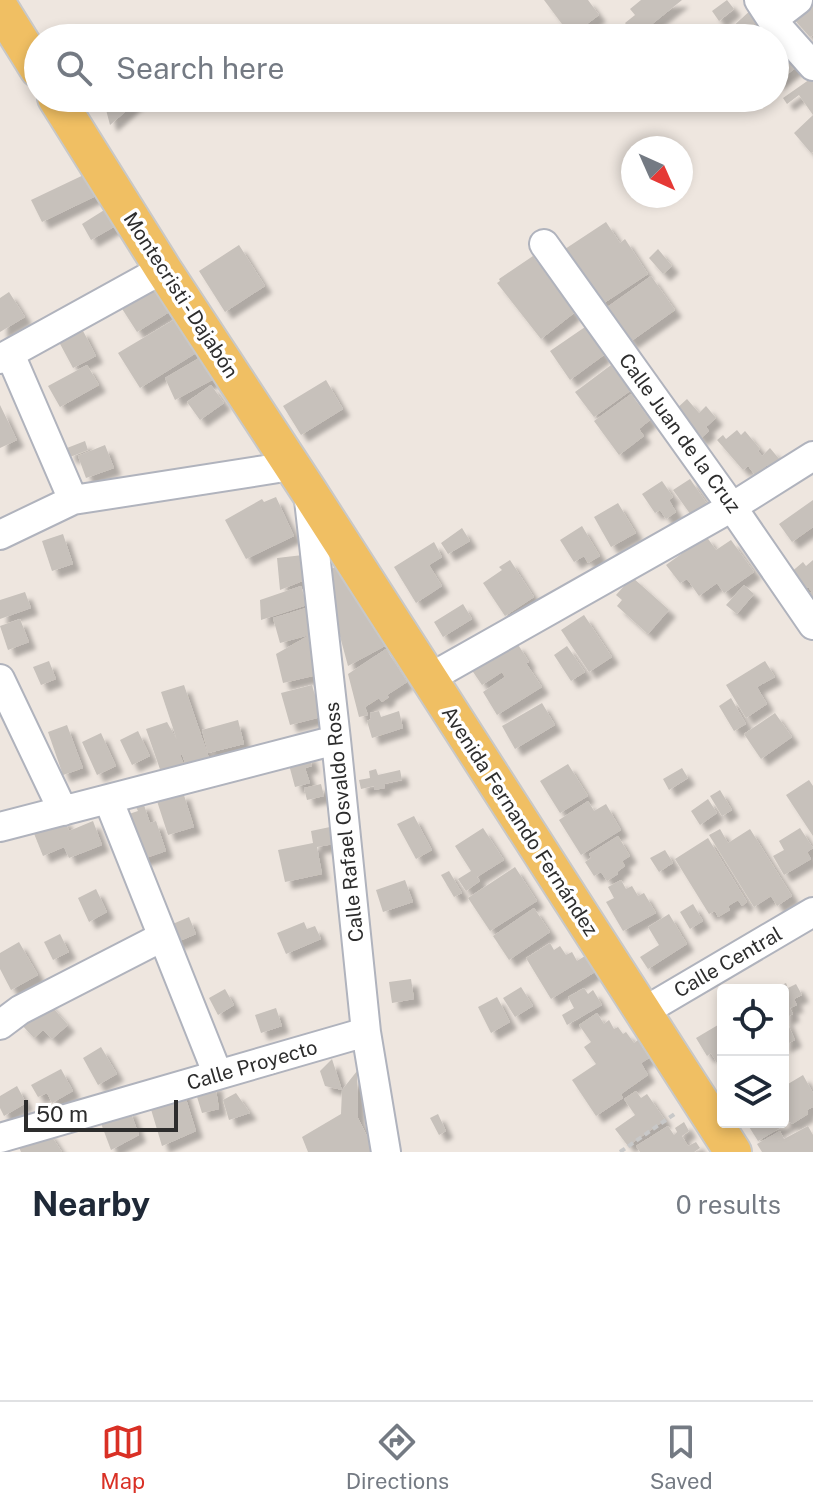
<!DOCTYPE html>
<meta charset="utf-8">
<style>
body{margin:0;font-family:"Public Sans",sans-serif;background:#f2f2f3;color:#1f2937}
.controls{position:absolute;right:24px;bottom:24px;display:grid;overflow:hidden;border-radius:8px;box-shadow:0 4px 12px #0003}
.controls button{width:72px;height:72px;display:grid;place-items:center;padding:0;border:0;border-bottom:2px solid #e0e1e3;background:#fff;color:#1f2937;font:40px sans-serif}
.compass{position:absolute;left:621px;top:136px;width:72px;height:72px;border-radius:50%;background:#fff;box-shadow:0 4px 12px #0003;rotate:135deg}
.scale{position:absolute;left:24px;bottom:20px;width:154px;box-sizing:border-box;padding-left:8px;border:4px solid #2d2d2d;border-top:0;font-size:22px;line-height:28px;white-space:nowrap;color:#2d2d2d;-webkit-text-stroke:6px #fff;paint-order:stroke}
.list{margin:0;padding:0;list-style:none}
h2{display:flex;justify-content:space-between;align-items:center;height:104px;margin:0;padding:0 32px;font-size:34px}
h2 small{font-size:26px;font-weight:400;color:#747a83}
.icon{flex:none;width:44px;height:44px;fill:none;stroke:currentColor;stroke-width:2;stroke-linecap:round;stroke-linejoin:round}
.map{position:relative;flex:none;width:813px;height:1152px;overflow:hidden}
.search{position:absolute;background:#fff;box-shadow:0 4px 12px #0003;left:24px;right:24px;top:24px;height:88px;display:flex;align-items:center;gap:20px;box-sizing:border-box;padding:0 28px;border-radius:44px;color:#747a83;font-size:30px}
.sheet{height:248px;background:#fff}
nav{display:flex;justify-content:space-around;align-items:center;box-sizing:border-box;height:112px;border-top:2px solid #e0e1e3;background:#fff;font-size:22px;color:#747a83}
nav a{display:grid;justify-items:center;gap:4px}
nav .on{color:#d93025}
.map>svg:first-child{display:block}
.building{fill:#c7c1bb;filter:url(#shadow)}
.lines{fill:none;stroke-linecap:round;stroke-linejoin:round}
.minor-casing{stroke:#b0b3bd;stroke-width:32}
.major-casing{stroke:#c8c8c8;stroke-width:40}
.path{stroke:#c8c8c8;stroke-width:4;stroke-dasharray:6 4;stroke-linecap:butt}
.minor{stroke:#fff;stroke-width:28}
.major{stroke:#f0bf63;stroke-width:36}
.labels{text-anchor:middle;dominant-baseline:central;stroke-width:7;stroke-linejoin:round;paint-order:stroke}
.street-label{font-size:20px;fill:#2d2d2d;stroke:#fff}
</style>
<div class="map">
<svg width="813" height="1152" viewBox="0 0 813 1152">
<defs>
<filter id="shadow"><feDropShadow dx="7" dy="7" stdDeviation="2" flood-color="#0004"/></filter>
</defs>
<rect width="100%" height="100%" fill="#eee6df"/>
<path class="building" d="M544,0H588L599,15L571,36Z
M641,0H682L636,37L625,23L635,15L630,9Z
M727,0L734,9L719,21L712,11Z
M810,0H813V35L810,37L791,16Z
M752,9L768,26L756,38H720Z
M775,35L798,66L775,84Z
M813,77V115L799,95L787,104L783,98Z
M103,98H141L110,125Z
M813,115V152L811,153L794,133Z
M92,171L102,193L42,222L31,200Z
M109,207L119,224L91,240L82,224Z
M606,222L620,243L625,239L648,274L601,305L565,249Z
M239,245L265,286L225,312L199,271Z
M658,249L672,266L663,274L649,258Z
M533,256L574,313L541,339L497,283L500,281L499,279Z
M651,276L675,310L630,342L606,308Z
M161,278L179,306L137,332L119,304Z
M9,292L25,317L0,332V298Z
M175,319L196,353L140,388L118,353Z
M585,327L604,355L570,380L550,351Z
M82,329L96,356L73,368L59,342Z
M201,357L214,379L175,400L165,378Z
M87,365L99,385L60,407L48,386Z
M611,365L630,391L594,417L575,392Z
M326,380L343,409L301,435L283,406Z
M211,385L224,403L200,420L187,402Z
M631,394L650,420L639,429L644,436L619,455L594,421Z
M687,399L699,413L706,406L716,418L706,427L709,431L700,439L675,410Z
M0,405L17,440L0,448Z
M737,430L741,435L745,431L760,449L758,451L762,456L770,448L780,460L770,468L767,465L755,475L748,466L743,470L717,440L723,435L726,439Z
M85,441L88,450L70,457L67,448Z
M105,445L114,468L86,478L78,456Z
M690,479L707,504L691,515L673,490Z
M662,481L673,497L669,500L676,512L666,519L660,510L655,513L642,494Z
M276,497L294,536L246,559L225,520L262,499L264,502Z
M813,500V527L792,542L779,524Z
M618,503L636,533L611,547L594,517Z
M582,526L600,556L588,563L584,556L574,562L560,540Z
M462,528L470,541L448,554L441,543Z
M63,534L73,564L52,571L42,541Z
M706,536L716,550L731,540L754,572L724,593L717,583L699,596L687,579L680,583L666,565Z
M434,542L442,557L429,565L442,586L416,603L394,567Z
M303,555L305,580L280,590L277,558Z
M510,560L534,597L505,616L483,583L502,570L499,567Z
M813,560V608L804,597L812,592L808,587L803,592L789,574L803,562L806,566Z
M339,565L385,646L348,666L323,573Z
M632,577L669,610L648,634L617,606L622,600L616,595Z
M744,585L754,594L737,614L726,605Z
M301,586L307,605L261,620L260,600Z
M25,592L31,608L0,619V600Z
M463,604L472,619L443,637L434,622Z
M306,608L313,634L280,643L273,618Z
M584,615L612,657L589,672L561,630Z
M20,619L29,642L8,650L0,626Z
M308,636L317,675L283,683L276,654Z
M517,643L529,662L526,663L542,687L497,715L483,692L505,677L502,672L482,685L469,666L492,651L495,657Z
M567,646L585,672L571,681L554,655Z
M386,649L407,682L387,695L389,697L382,702L379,698L365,707L368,715L359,717L348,674Z
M49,661L56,679L41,685L33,667Z
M765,661L775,677L757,687L767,704L746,718L726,685Z
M184,685L209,758L186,766L182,754L180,755L185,767L162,775L146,729L167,722L177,740L161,692Z
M312,685L321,717L290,725L281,693Z
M731,698L746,724L734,731L719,706Z
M542,703L555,725L515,749L502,726Z
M379,711L381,717L399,711L403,728L372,738L367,721L371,719L370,713Z
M775,713L792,737L761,759L744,734Z
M238,720L244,744L208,753L202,730Z
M67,725L83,768L63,775L48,732Z
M138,731L150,756L132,765L120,740Z
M101,733L116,766L97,775L82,742Z
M309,754L312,766L305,768L310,783L295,787L288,761Z
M568,764L588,796L560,813L540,781Z
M682,768L688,778L669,790L663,779Z
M376,769L378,775L400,770L402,780L384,784L385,788L374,790V786L361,789L359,780L370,778L369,771Z
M809,780L813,786V836L786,795Z
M321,784L324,796L307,800L304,788Z
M720,790L732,810L722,816L710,796Z
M183,792L194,827L168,835L157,801Z
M708,799L717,813L700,825L691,811Z
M588,801L594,811L606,804L621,830L581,855L559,820Z
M143,802L150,823L156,821L166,851L140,860L126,815L138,811L135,805Z
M414,816L432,850L416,859L397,824Z
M64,818L69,831L93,821L102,845L69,858L64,847L43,856L33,831Z
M330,827L334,844L317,847L322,874L285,882L278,850L313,843L311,831Z
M483,828L504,860L477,877L480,881L466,891L458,879L471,871L455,846Z
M800,828L813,848L807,852L811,859L784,875L773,856L784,850L779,841Z
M720,829L728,843L750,829L792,896L777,906L771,896L754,907L709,835Z
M618,836L630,856L622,861L625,866L617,872L618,874L607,881L601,872L594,876L585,862L591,858L589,854Z
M708,838L747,902L742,906L738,900L728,906L730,910L718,917L715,911L709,914L675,859Z
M665,850L673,863L659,872L650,858Z
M515,867L537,901L490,931L468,898Z
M449,871L462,893L454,897L441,875Z
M405,880L413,902L383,912L376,890Z
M621,880L626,889L632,886L638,896L644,893L656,913L623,931L606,902L614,898L608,887Z
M96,889L107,912L89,922L78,898Z
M693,904L703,921L690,929L680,912Z
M534,908L550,932L509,960L493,936Z
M669,914L687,944L648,969L640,957L659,945L648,927Z
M189,917L196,934L175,943L168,926Z
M304,922L307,929L315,926L321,939L286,954L277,933Z
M60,934L69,952L53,960L44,942Z
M19,942L38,975L11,990L0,969V953Z
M550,943L554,950L560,946L566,955L572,952L577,961L585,956L595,972L551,999L526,958Z
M411,979L414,999L392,1003L389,982Z
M786,983L788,988L796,984L802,995L794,999L797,1005L790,1008L793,1014L785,1018L795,1040L783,1046V990H771Z
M521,987L533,1006L515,1017L503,998Z
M584,988L588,994L593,990L602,1005L567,1025L562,1015L574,1008L568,997Z
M225,989L234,1005L218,1015L209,998Z
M497,997L510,1022L491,1033L478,1007Z
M45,999L68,1025L52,1039L43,1030L34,1038L20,1023Z
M276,1008L282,1026L261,1033L255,1015Z
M597,1013L604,1024L609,1020L614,1029L618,1027L623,1034L626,1032L634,1043L638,1040L649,1058L641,1063L648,1075L621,1094L623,1098L596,1116L572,1080L596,1064L584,1047L591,1042L579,1025Z
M723,1022V1059L717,1063L711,1053L707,1056L696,1038Z
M101,1047L117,1074L98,1085L83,1058Z
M332,1059L342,1090L325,1086L320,1071Z
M61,1069L73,1091L52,1103L47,1093L38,1097L31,1085Z
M357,1071L358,1118L375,1152H308L302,1137L341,1114L342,1090Z
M803,1075L813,1093V1107L807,1110L808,1114L792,1124L790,1122L758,1141L746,1122H783V1087Z
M215,1083L219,1109L202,1113L194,1087Z
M17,1086L26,1103L4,1116L0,1108V1096Z
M182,1086L196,1131L162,1146L147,1096Z
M636,1091L641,1098L647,1094L665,1120L628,1146L615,1129L635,1115L624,1099Z
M236,1093L250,1113L229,1120L223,1100Z
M129,1108L139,1135L111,1150L99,1118Z
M438,1114L446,1131L439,1135L430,1118Z
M684,1122L689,1131L682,1136L688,1146L696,1142L700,1148L694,1152H640L636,1146L668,1126L674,1135L677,1132L675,1128Z
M808,1126L813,1135V1152H762L757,1144L780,1131L784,1139Z
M48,1131L62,1152H21L18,1145Z"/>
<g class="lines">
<defs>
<path id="minor" d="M759,0L772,20L813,66
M772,20L798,0
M544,244L732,507L813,625
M10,354L73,500
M0,359L163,269
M308,491L336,740L366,1032L386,1152
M0,535L73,500L291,466
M0,679L63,811
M428,679L732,507L813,456
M108,799L218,1075
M0,827L336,740
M643,1012L813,912
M0,1025L20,1010L162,937
M0,1138L366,1032"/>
<path id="major" d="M0,8L38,69
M56,98L163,269L308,490L733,1152"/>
</defs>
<use href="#minor" class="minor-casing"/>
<use href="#major" class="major-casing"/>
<path class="path" d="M620,1152L676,1113"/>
<use href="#minor" class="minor"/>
<use href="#major" class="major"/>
</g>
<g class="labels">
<g class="street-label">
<text transform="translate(181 295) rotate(57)">Montecristi - Dajabón</text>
<text transform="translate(680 433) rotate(54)">Calle Juan de la Cruz</text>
<text transform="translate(520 821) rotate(57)">Avenida Fernando Fernández</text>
<text transform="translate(344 822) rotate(-96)">Calle Rafael Osvaldo Ross</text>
<text transform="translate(728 962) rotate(-30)">Calle Central</text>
<text transform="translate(252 1065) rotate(-16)">Calle Proyecto</text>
</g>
</g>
</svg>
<div class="controls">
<button><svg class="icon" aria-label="locate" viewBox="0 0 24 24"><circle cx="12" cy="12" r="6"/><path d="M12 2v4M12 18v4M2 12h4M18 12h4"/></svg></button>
<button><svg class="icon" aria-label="layers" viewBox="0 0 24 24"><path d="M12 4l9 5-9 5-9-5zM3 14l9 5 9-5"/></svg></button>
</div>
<svg class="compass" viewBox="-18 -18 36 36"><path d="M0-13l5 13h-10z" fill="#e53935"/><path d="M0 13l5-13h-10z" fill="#747a83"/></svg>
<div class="scale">50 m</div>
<div class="search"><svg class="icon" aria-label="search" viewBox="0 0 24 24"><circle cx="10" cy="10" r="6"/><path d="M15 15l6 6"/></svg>Search here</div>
</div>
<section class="sheet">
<h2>Nearby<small>0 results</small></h2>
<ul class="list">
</ul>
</section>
<nav>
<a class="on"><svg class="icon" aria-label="map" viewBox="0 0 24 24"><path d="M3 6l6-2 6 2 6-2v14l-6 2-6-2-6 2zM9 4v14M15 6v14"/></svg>Map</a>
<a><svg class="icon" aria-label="directions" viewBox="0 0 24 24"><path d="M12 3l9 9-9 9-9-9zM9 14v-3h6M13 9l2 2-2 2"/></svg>Directions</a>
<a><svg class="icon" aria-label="saved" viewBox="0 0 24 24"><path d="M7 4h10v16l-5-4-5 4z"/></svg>Saved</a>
</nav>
